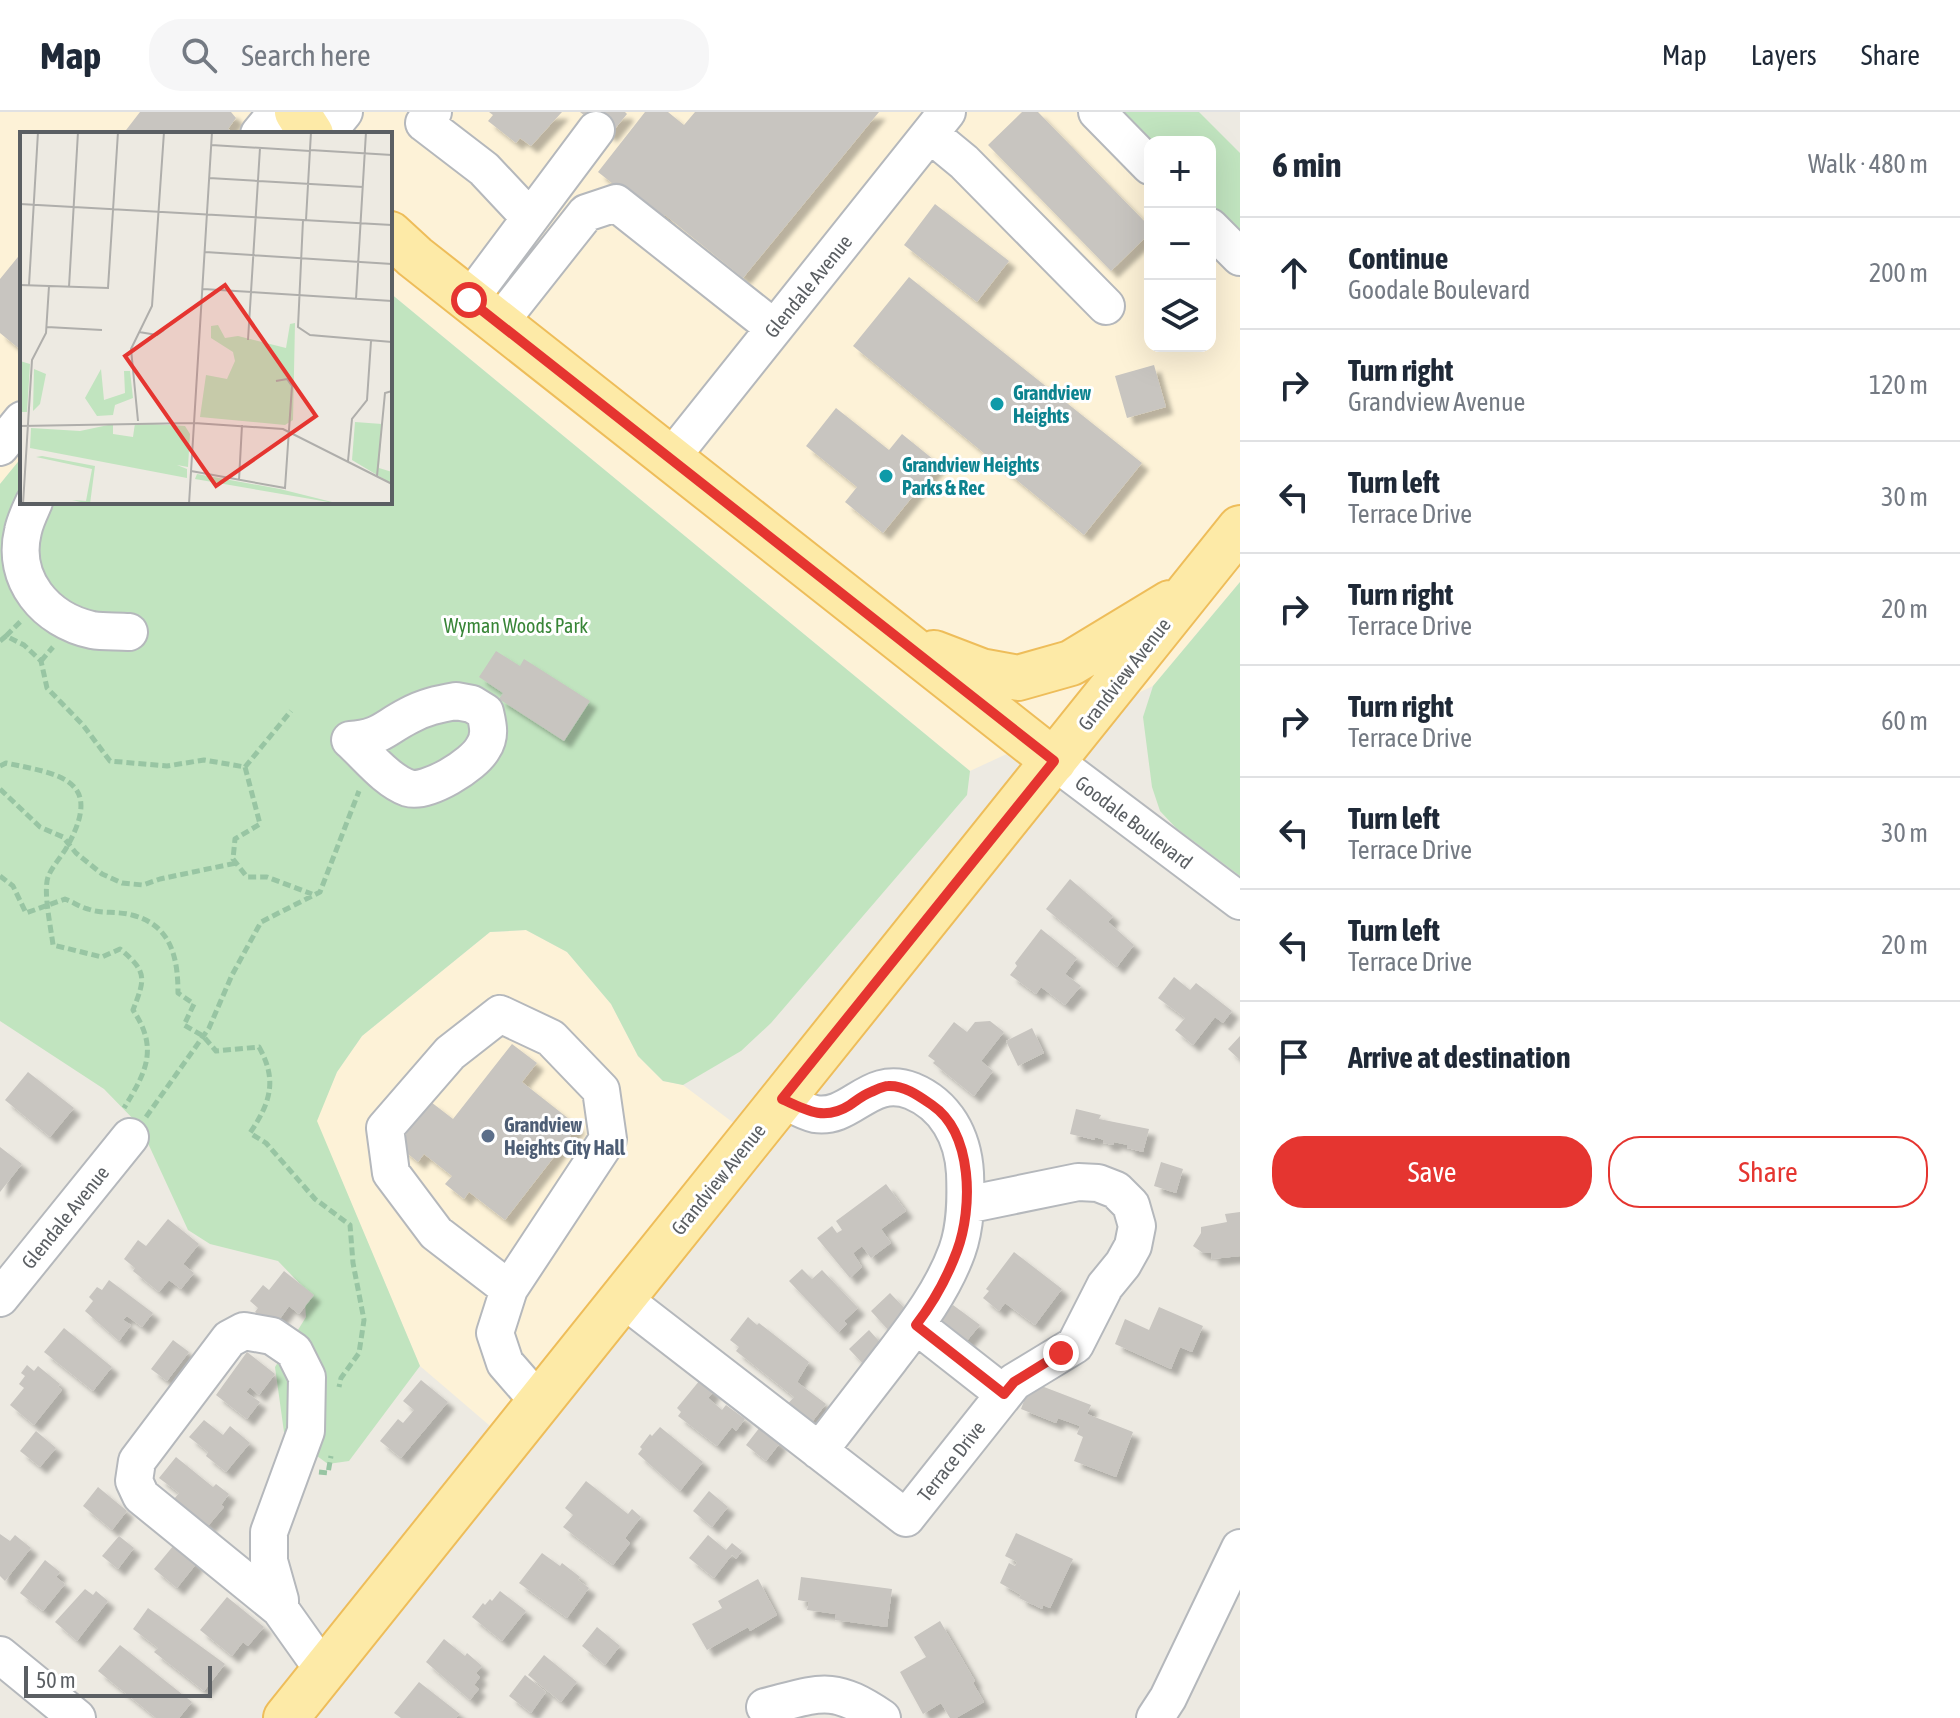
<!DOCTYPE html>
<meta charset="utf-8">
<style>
body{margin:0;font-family:"Asap Condensed",sans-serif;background:#f6f6f7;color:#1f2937}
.controls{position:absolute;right:24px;top:24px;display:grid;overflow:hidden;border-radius:16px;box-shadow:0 8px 32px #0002}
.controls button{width:72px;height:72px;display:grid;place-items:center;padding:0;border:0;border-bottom:2px solid #e0e1e3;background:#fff;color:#1f2937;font:40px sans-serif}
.scale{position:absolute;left:24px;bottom:20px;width:188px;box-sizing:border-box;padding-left:8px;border:4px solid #5b5f63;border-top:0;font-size:22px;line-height:28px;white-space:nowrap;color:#5b5f63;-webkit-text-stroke:6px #fff;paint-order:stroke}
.stop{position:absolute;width:24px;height:24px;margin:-18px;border:6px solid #e53530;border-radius:50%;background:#fff}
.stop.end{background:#e53530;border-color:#fff;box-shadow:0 2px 8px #0008}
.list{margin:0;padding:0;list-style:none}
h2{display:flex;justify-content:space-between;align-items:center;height:104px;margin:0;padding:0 32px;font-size:34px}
h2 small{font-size:26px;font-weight:400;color:#747a83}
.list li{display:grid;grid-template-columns:52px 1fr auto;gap:24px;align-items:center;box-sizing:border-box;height:112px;padding:0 32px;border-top:2px solid #e0e1e3}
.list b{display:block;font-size:30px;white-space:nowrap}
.list p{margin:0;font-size:26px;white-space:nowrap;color:#747a83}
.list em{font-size:26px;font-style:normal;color:#747a83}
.actions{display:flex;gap:16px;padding:24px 32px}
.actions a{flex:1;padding:18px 0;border:2px solid #e53530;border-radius:32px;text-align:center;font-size:28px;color:#e53530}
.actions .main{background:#e53530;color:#fff}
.icon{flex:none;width:44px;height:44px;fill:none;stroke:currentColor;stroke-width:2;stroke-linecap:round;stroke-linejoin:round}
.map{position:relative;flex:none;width:1240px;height:1606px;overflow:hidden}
header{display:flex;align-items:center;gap:48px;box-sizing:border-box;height:112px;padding:0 40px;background:#fff;border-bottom:2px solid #e0e1e3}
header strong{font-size:38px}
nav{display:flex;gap:44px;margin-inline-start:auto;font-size:28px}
.search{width:560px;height:72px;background:#f6f6f7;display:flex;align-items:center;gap:20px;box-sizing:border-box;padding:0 28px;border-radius:32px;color:#747a83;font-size:30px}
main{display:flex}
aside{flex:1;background:#fff}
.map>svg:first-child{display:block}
.commercial{fill:#fdf2d7}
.green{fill:#c1e4bf}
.building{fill:#c8c5c0;filter:url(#shadow)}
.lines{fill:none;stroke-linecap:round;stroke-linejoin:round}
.minor-casing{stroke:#b5b8bc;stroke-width:40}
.major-casing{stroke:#eebd5a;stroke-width:48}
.path{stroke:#98c5a3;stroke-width:5;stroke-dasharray:8 4;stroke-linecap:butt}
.minor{stroke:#fff;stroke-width:36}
.major{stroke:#fdeaa7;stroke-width:44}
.route{stroke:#e53530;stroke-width:10}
.culture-dot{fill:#0f9aa8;stroke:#fff;stroke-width:3}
.service-dot{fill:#5c6f8a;stroke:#fff;stroke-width:3}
.labels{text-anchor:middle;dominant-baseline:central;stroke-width:6;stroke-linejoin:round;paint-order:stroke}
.street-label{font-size:20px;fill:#5b5f63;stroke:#fff}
.culture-label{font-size:20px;font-weight:bold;fill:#0d838f;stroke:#fff;text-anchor:start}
.park-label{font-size:20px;fill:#388537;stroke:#fff}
.service-label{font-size:20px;font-weight:bold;fill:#4e5e75;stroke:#fff;text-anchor:start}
.inset-road{fill:none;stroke:#afaeab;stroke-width:2}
.view{fill:#e53530;fill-opacity:0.15;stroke:#e53530;stroke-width:4}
.inset-edge{fill:none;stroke:#5b5f63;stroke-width:4}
</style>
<header>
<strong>Map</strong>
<div class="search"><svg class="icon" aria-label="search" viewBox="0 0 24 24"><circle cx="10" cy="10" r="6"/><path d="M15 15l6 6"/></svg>Search here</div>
<nav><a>Map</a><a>Layers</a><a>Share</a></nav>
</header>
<main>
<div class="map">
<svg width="1240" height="1606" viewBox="0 0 1240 1606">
<defs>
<filter id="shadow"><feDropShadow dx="7" dy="7" stdDeviation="2" flood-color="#0004"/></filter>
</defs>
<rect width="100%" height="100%" fill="#edeae2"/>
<path class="commercial" d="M0,0H1115L1150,35V234H1210V96L1240,126V470L1153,574L970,659L390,181V22H22V345L0,372Z
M526,818L567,840L611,892L638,944L663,969L683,973L755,1027L510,1331L420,1254L316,1008L337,960L362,924L490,820Z"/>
<path class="green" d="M1115,0H1199L1240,41V126L1210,96V30H1150Z
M390,181L970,659L967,683L771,911L741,939L683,973L663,969L638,944L611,892L567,840L526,818L490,820L362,924L337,960L317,1009L420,1254L349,1349L328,1352L284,1320L275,1255L306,1205L304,1176L278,1149L210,1132L188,1118L140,1014L104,977L0,909V372L22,345V390H390Z
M1240,470V764L1176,716L1160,699L1152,675L1143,605L1153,574Z"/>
<path class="building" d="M140,0H231L236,6L228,17L230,18L227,22H123Z
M489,0H562L531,34L520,26L516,31L488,9L493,3Z
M580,0H625L627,2L610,23Z
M645,0H668L684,13L695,0H879L743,166L665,103L660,109L598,60Z
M1022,0H1038L1150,115V121L1111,159L988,33Z
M935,92L1009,149L977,190L904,133Z
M22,140V239L0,221V167Z
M909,165L1142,351L1084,423L853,234Z
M1154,253L1166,295L1127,306L1115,264Z
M836,296L889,338L902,322L939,352L883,421L845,390L857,375L806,334Z
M496,539L520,554L524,547L590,589L564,629L499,587L503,581L479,565Z
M1070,767L1113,804L1108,810L1134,833L1117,855L1046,797Z
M1041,817L1077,846L1065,862L1081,874L1065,893L1041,875L1036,882L1010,863L1017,854L1015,851Z
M1174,865L1190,878L1196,871L1232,899L1223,911L1215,905L1193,933L1175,918L1185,906L1158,886Z
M990,909L1004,920L981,949L993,959L974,984L933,951L935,949L928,944L954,910L967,920L975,910Z
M1032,916L1044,941L1018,954L1006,929Z
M1240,924V948L1228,937Z
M512,932L537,951L522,970L578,1014L505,1108L469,1080L464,1087L445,1072L452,1064L424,1042L418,1050L397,1033L431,990L453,1007Z
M28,960L74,996L50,1025L5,988Z
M1076,997L1101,1003L1099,1007L1149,1017L1143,1040L1127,1036L1128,1033L1114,1030L1113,1033L1103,1031L1104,1028L1095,1025V1028L1070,1022Z
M0,1035L22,1052L0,1080Z
M1161,1050L1183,1057L1176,1081L1154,1074Z
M886,1072L906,1099L881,1117L891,1131L871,1146L862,1134L853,1141L862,1155L850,1166L817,1126L832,1114L837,1121L842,1118L836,1109Z
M1240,1100V1144L1212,1147L1211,1141H1203L1193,1134L1201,1121V1115L1227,1110L1225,1102Z
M168,1107L199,1132L183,1152L194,1161L181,1177L169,1168L159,1180L133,1159L135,1156L124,1147L138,1128L146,1134Z
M1014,1140L1062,1177L1035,1213L1005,1191L999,1199L983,1186L989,1179L986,1177Z
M802,1157L812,1167L822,1158L858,1196L844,1209L847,1212L838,1221L789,1169Z
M284,1159L314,1183L299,1202L289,1194L274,1215L255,1200L258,1196L250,1189L263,1173L269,1178Z
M109,1168L153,1201L142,1215L127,1204L123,1208L131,1213L119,1229L85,1199L93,1189L89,1185L97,1175L102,1178Z
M890,1181L910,1202L890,1220L871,1199Z
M953,1193L980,1213L961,1236L935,1216Z
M1159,1195L1203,1214L1192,1240L1180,1235L1171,1257L1115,1232L1125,1207L1149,1218Z
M748,1205L757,1213L759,1211L809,1250L797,1270L826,1292L808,1315L784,1296L794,1285L736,1239L739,1235L730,1228Z
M64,1216L112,1255L93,1279L44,1240Z
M869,1218L887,1238L867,1256L849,1237Z
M173,1228L189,1240L167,1269L151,1257Z
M247,1240L275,1262L259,1283L250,1275L246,1280L260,1290L247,1307L216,1283Z
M27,1253L34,1259L38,1254L60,1272L58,1275L62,1278L34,1313L10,1293L24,1276L19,1272L25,1264L21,1261Z
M421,1268L448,1290L401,1346L380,1329L398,1307L403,1311L414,1298L403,1289Z
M700,1268L714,1279L708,1286L722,1298L726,1293L745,1307L736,1319L732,1315L717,1334L678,1304L681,1300L677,1296Z
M1031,1270L1091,1293L1087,1302L1133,1320L1116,1365L1074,1349L1083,1325L1077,1322L1080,1314L1058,1306L1056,1311L1021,1297Z
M204,1308L223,1323L230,1314L250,1331L226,1360L206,1344L208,1340L189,1325Z
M660,1315L703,1350L680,1379L638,1342L642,1337L640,1335L650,1322L652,1324Z
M760,1315L780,1331L766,1349L746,1333Z
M36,1319L56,1336L40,1355L20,1339Z
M176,1345L213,1375L216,1372L229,1382L221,1393L224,1395L208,1414L174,1387L179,1381L159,1366Z
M586,1369L628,1402L632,1397L641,1405L625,1426L630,1431L613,1453L563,1415L573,1403L565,1396Z
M98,1375L127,1399L112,1418L83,1394Z
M709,1379L728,1395L712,1415L693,1399Z
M1016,1421L1073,1447L1050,1496L1043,1493L1042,1497L1019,1486L1021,1483L1000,1471L1009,1451L1015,1454L1017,1450L1005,1444Z
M0,1422L10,1429L15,1423L31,1436L5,1469L0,1464Z
M708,1423L726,1438L732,1431L742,1439L736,1447L732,1443L714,1466L689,1446Z
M119,1424L134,1436L118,1457L102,1444Z
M174,1433L197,1451L177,1476L154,1457Z
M542,1441L560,1454L562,1451L580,1465L578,1468L589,1476L567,1506L519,1471Z
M45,1448L60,1460L56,1465L65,1472L43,1499L20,1481Z
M801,1465L892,1477L887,1515L835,1508L836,1502L807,1498L809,1490L798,1488Z
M758,1467L777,1503L750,1519L748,1515L707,1538L692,1512L722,1496L718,1489Z
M85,1477L93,1483L96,1479L108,1489L77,1529L55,1510Z
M500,1479L526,1499L502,1529L472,1505L483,1491L485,1493L490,1487L492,1489Z
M227,1485L264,1515L248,1534L243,1530L232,1544L200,1518Z
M148,1496L225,1552L204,1579L154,1540L158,1536L133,1517Z
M940,1509L975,1569L973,1571L984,1590L956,1606H950L941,1591L923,1602L900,1560L926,1545L914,1525Z
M597,1515L620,1534L605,1553L582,1534Z
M444,1527L465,1544L467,1541L482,1554L476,1561L480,1565L474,1573L479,1577L470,1588L426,1550Z
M120,1533L192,1590L179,1606H156L98,1559Z
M544,1543L577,1570L561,1590L528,1563Z
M525,1563L546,1580L531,1601L509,1584Z
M419,1570L460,1602L456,1606H401L394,1601Z"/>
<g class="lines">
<defs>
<path id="minor" d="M433,0L424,11L484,57L530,106
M1097,0L1150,54
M259,22L277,0
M326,22L344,0
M930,22L964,50L1106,194
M1210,115L1240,145
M469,188L596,18
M499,211L586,101L616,91L774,216
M0,335L22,308
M670,347L947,0
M34,390C30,399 25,409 23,419C11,468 46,508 92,518C104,520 117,519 129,520
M456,589L472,592L485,600C488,613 491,624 483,636C474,653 427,682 408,676C386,668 367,643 350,628C380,626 383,617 408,604C424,595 439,592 456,589Z
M1054,649L1240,789
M782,987C792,992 804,1000 815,1002C852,1008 869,962 912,979C946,993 963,1025 965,1061C966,1086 966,1114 957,1139C942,1180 916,1213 890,1247C866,1278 843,1308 819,1339
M509,1177L436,1121L391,1061L385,1016L450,941L500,902L551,926L601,978L608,1027L509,1177L495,1221L505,1251L539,1290
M0,1186L130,1025
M623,1187L906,1406L1014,1270L1075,1233L1105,1174L1123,1152L1133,1134L1137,1114L1131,1093L1116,1078L1098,1071L1078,1070L966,1093
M916,1213L1004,1282
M280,1497V1488L269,1449V1420L306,1319L307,1265L294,1239L272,1224L244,1219L229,1227L137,1349L134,1369L141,1384L280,1497L324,1559
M0,1543L77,1606
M765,1595C820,1581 832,1572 882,1606
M1155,1606L1168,1586L1240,1436"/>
<path id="major" d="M297,0L311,22
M390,122L415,145L1054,649
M934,541L981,559L1018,566L1071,551L1170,491
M286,1606L1240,416"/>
</defs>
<use href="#minor" class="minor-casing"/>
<use href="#major" class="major-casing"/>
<path class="path" d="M6,524L22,508
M0,529L6,524L24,533L41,549L47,576L83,613L110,649L167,654L204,648L245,655L260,712L235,727L233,747L247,765H267L312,782
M41,549L53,535
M0,654L6,651C59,662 104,667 68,733C63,743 52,754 48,765C43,780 51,816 53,833L102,845L120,837C148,860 145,867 133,898C159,937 146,960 124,996
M245,655L291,599
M0,677L40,715L63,725L76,741L102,762L122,771L143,773L160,767L236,751
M0,764L13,774L26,801L65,787C73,790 80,795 88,797C102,802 118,799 132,803C171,813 178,845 178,881L194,892L184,913L203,924L216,939L259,935C278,969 270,991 250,1021L266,1031L315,1087L350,1113L353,1151L364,1208L359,1241L341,1266L339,1275
M146,1005L209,916L232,863L261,810L320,780L359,679
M319,1360L328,1361L331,1344"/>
<use href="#minor" class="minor"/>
<use href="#major" class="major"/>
</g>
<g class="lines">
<path class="route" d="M469,188L1054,649L782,987C807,999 825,1009 850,993C857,988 863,983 871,980C876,978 883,974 888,974C904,973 919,984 932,993C973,1021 973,1096 957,1139C947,1166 933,1191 916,1213L1004,1282L1014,1270L1061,1241"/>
</g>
<g class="culture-dot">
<circle cx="997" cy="292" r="8"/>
<circle cx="886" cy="364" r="8"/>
</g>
<circle class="service-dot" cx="488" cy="1024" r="8"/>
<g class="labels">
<g class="street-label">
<text transform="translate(808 174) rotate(-51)">Glendale Avenue</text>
<text transform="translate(1124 562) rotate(-52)">Grandview Avenue</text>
<text transform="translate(1134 710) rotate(37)">Goodale Boulevard</text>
<text transform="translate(718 1067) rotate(-51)">Grandview Avenue</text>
<text transform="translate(65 1105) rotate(-51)">Glendale Avenue</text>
<text transform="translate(951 1349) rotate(-52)">Terrace Drive</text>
</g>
<g class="culture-label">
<text x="1013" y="280">Grandview<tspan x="1013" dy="23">Heights</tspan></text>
<text x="902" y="352">Grandview Heights<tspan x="902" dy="23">Parks &amp; Rec</tspan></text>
</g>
<g class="park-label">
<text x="516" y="513">Wyman Woods Park</text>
</g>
<g class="service-label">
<text x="504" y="1012">Grandview<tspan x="504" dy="23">Heights City Hall</tspan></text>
</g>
</g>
<g transform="translate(20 20)">
<rect width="372" height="372" fill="#edeae2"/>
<path d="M275,191L273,288L265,293L180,285L186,243L207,247L215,229L213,220L191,206V194L198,193L205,206L218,204L266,216L270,192ZM0,229L10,232L7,280H0ZM14,237L26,242L20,272L13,279ZM81,237L84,268L105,261L104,239H110L113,266L95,273L93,283L77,284L65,266ZM335,290L362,292L359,336L372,340V352L332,328ZM115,291L165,294L170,302L168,335L157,333L167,337V346L10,316L11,296L60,299L93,292V302L113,305ZM22,324L75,334L70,372L52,368L66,369L72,337L16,325ZM177,342L260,357L320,372L175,347Z" fill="#c1e4bf"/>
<path class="inset-road" d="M191,13L290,19M290,18L372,23M189,46L343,55M0,72L372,93M283,88L278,195L290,203L372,210M286,88L291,0M185,120L372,132M0,153L88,156L98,0M9,153L18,0M49,155L58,0M183,157L372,169M336,167L346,0M27,195L82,198M119,200L137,203L144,198M228,208L240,16M118,289L111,217L132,174L144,0M174,291L263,297L372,352M0,294L174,291M328,329L332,287L347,268L351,209M171,339L265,356L272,254L267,247L256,249M357,344L365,261L372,259M219,348L222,293M3,372L12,228L26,201L29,154M169,372L192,0"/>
<path class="view" d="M205,153L296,284L196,354L105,224Z"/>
<rect width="372" height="372" class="inset-edge"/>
</g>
</svg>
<div class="controls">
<button>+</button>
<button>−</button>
<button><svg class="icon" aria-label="layers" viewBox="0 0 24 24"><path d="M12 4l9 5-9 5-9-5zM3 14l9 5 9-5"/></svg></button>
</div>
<div class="scale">50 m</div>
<div class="stop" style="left:469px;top:188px"></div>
<div class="stop end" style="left:1061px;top:1241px"></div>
</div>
<aside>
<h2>6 min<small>Walk · 480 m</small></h2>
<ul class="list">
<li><svg class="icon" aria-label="ahead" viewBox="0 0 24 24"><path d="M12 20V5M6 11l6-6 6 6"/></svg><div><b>Continue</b><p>Goodale Boulevard</p></div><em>200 m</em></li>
<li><svg class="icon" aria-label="right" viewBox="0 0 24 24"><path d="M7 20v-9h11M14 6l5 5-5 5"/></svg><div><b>Turn right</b><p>Grandview Avenue</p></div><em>120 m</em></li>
<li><svg class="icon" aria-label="left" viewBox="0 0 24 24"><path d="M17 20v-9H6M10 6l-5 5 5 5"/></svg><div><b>Turn left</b><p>Terrace Drive</p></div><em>30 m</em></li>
<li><svg class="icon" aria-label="right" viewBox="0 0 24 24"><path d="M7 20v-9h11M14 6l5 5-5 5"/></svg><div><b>Turn right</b><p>Terrace Drive</p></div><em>20 m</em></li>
<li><svg class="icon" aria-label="right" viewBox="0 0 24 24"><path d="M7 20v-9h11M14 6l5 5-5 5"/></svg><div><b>Turn right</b><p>Terrace Drive</p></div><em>60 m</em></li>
<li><svg class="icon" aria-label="left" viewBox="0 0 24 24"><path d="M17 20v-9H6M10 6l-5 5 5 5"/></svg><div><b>Turn left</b><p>Terrace Drive</p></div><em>30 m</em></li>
<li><svg class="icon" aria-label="left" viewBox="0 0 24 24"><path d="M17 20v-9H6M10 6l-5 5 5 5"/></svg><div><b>Turn left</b><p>Terrace Drive</p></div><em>20 m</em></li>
<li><svg class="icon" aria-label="arrive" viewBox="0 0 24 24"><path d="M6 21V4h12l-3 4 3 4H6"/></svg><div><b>Arrive at destination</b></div></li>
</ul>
<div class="actions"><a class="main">Save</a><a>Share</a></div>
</aside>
</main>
